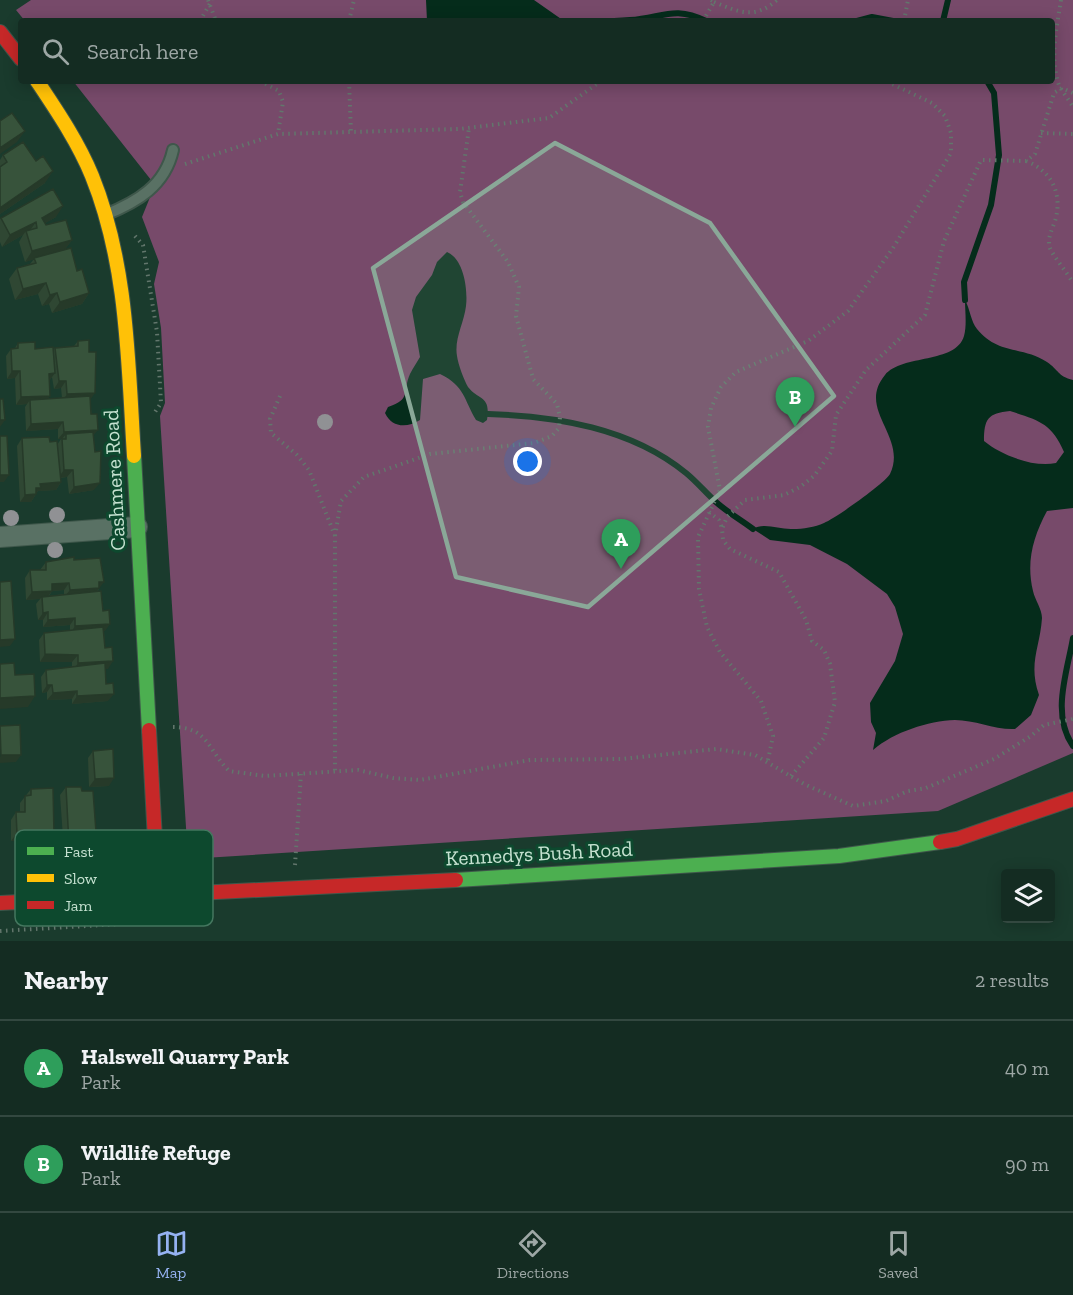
<!DOCTYPE html>
<style>
body{margin:0;font-family:"Zilla Slab",serif;background:#1d342a;color:#f1f3f6}
.controls{position:absolute;right:18px;bottom:18px;display:grid;overflow:hidden;border-radius:6px;box-shadow:0 3px 15px #0003}
.controls button{width:54px;height:54px;display:grid;place-items:center;padding:0;border:0;border-bottom:2px solid #334840;background:#142c22;color:#f1f3f6;font:30px sans-serif}
.you{position:absolute;left:528px;top:462px;width:21px;height:21px;margin:-15px;border:4px solid #fff;border-radius:50%;background:#1a73e8;box-shadow:0 0 0 9px #1a73e833}
.badge{display:grid;place-items:center;width:39px;height:39px;border-radius:50%;background:#95b2f1;color:#fff;font-size:20px;font-weight:700}
.pin{position:absolute;translate:-50% -50px;filter:drop-shadow(0 2px 3px #0008)}
.pin::after{content:'';position:absolute;top:32px;width:21px;height:18px;background:inherit;clip-path:polygon(0 0,100% 0,50% 100%)}
.list{margin:0;padding:0;list-style:none}
h2{display:flex;justify-content:space-between;align-items:center;height:78px;margin:0;padding:0 24px;font-size:26px}
h2 small{font-size:20px;font-weight:400;color:#9da7a5}
.list li{display:grid;grid-template-columns:39px 1fr auto;gap:18px;align-items:center;box-sizing:border-box;height:96px;padding:0 24px;border-top:2px solid #334840}
.list b{display:block;font-size:22px;white-space:nowrap}
.list p{margin:0;font-size:20px;white-space:nowrap;color:#9da7a5}
.list em{font-size:20px;font-style:normal;color:#9da7a5}
.icon{flex:none;width:33px;height:33px;fill:none;stroke:currentColor;stroke-width:2;stroke-linecap:round;stroke-linejoin:round}
.map{position:relative;flex:none;width:1073px;height:941px;overflow:hidden}
.search{position:absolute;background:#142c22;box-shadow:0 3px 15px #0003;left:18px;right:18px;top:18px;height:66px;display:flex;align-items:center;gap:15px;box-sizing:border-box;padding:0 21px;border-radius:6px;color:#9da7a5;font-size:22px}
.sheet{height:270px;background:#142c22}
nav{display:flex;justify-content:space-around;align-items:center;box-sizing:border-box;height:84px;border-top:2px solid #334840;background:#142c22;font-size:16px;color:#9da7a5}
nav a{display:grid;justify-items:center;gap:3px}
nav .on{color:#95b2f1}
.map>svg:first-child{display:block}
.green{fill:#774a6a}
.water{fill:#052c1b;fill-rule:evenodd}
.lines{fill:none;stroke-linecap:round;stroke-linejoin:round}
.stream{stroke:#052c1b;stroke-width:6}
.lane-casing{stroke:#3f574b;stroke-width:14}
.street-casing{stroke:#3f574b;stroke-width:22}
.fast-casing{stroke:#3f574b;stroke-width:16}
.slow-casing{stroke:#3f574b;stroke-width:16}
.jam-casing{stroke:#3f574b;stroke-width:16}
.path{stroke:#62766c;stroke-width:4;stroke-dasharray:1.5 4.5;stroke-linecap:butt}
.lane{stroke:#597164;stroke-width:10}
.street{stroke:#597164;stroke-width:20}
.fast{stroke:#4caf50;stroke-width:14}
.slow{stroke:#ffc107;stroke-width:14}
.jam{stroke:#c62828;stroke-width:14}
.tree{fill:#909194}
.wall{fill:#2f4733;fill-rule:evenodd}
.shaded-wall{fill:#263a29}
.building{fill:#37533b;stroke:#263a29;stroke-width:1.5}
.marked{fill:#8aa898;fill-opacity:0.2;stroke:#8aa898;stroke-width:4.5;stroke-linejoin:round}
.labels{text-anchor:middle;dominant-baseline:central;stroke-width:6;stroke-linejoin:round;paint-order:stroke}
.street-label{font-size:21px;fill:#c6e2d1;stroke:#0d492e}
.key{fill:#0d492e;stroke:#44775f;stroke-width:1.5}
.key-label{font-size:16px;fill:#c6e2d1}
</style>
<div class="map">
<svg width="1073" height="941" viewBox="0 0 1073 941">
<rect width="100%" height="100%" fill="#1a3b2d"/>
<path class="green" d="M31,0H1073V753L938,811L188,859L160,416L165,403L161,328L154,284L159,262L142,217L155,185L73,81H1052V21H25L16,10Z"/>
<path class="water" d="M426,0H534L564,21H427Z
M447,252C464,259 468,290 466,306C464,323 454,339 457,356C458,364 464,380 468,387C479,401 491,395 487,420L483,423L476,420C464,400 465,386 440,374L423,379L420,420C407,428 392,428 385,413L388,407C412,399 402,392 410,374C413,368 417,362 420,357L412,310L416,297L432,275L437,262Z
M965,300C970,309 971,322 977,329C998,355 1023,346 1047,362C1059,370 1057,376 1073,380V508L1047,511C1033,537 1026,562 1033,591C1035,600 1042,609 1042,618C1040,648 1028,663 1039,695L1031,715L1015,729C995,730 975,720 955,720C928,721 894,732 873,750L876,733L871,722L870,703L895,661L903,634L895,607L887,594L847,564L810,545L770,540L753,529C764,522 780,530 793,529C803,529 815,527 824,523C836,518 885,483 890,474C908,436 856,410 885,375C902,354 956,364 964,336C967,325 965,311 965,300ZM1010,411C1038,420 1052,423 1064,452L1056,463C1034,468 1001,455 984,441C984,419 988,413 1010,411Z"/>
<g class="lines">
<path class="stream" d="M564,21C586,21 608,22 630,20C662,18 674,5 706,21
M857,21L872,17L893,21
M943,21L948,0
M965,300L964,282L991,205L999,155L994,93L987,81
M488,414C556,416 631,428 686,473C697,482 706,493 716,502C727,512 741,520 753,529
M1073,638C1067,673 1051,714 1073,746"/>
<defs>
<path id="lane" d="M105,215C137,202 165,186 173,150"/>
<path id="street" d="M0,537L137,527"/>
<path id="fast" d="M134,456L149,730
M456,880L839,856L940,842"/>
<path id="slow" d="M37,81C57,111 78,142 92,176C128,265 128,363 134,456"/>
<path id="jam" d="M0,32L21,59
M149,730L158,895
M940,842L957,839L1073,799
M0,903L456,880"/>
</defs>
<use href="#lane" class="lane-casing"/>
<use href="#street" class="street-casing"/>
<use href="#fast" class="fast-casing"/>
<use href="#slow" class="slow-casing"/>
<use href="#jam" class="jam-casing"/>
<path class="path" d="M208,0L216,21
M1061,0C1057,26 1050,56 1058,82C1060,90 1069,99 1073,107
M714,2C739,12 754,20 777,0
M200,21L212,0
M349,21L354,0
M703,21L714,2L711,0
M904,21L908,0
M260,81L279,91L283,102L278,134
M349,81L351,132
M1041,133L1073,134
M1026,161C1052,171 1063,194 1055,221C1052,230 1047,238 1050,248C1053,256 1067,272 1073,283
M185,164L278,134L459,129L549,118L601,81
M135,236L143,245L157,332L161,403L155,412
M280,396L270,419L271,433L297,455L309,470L335,536V772
M709,512L719,520L722,528
M335,536L341,501L364,477L430,454L534,443L552,436L559,428L560,417L557,404L533,379L516,316L519,287L508,262L463,202L460,192L469,128
M173,727C208,727 208,750 229,771L265,776L358,770L393,778L420,780L530,760L622,759L716,749L755,755L804,784L853,806L886,801L908,791L926,788L994,759L1031,736L1044,725L1073,719
M768,760L773,736L761,701L720,652L707,627L699,589L698,537L720,490L708,427L711,408L721,387L736,372L808,341L848,311L893,248L951,153V133L945,116L932,103L886,81
M791,776L824,738L835,702L830,664L824,650L812,641L806,620L779,572L730,549L723,540L722,529L727,517L745,500L784,495L800,487L814,476L832,451L836,415L866,370L925,315L944,241L981,160L1026,161L1035,154L1054,93L1062,88L1073,93
M295,865L301,774
M0,931L138,923"/>
<use href="#lane" class="lane"/>
<use href="#street" class="street"/>
<use href="#fast" class="fast"/>
<use href="#slow" class="slow"/>
<use href="#jam" class="jam"/>
</g>
<g class="tree">
<circle cx="325" cy="422" r="8"/>
<circle cx="57" cy="515" r="8"/>
<circle cx="11" cy="518" r="8"/>
<circle cx="55" cy="550" r="8"/>
</g>
<path class="wall" d="M3,155L45,183L0,214V160Z
M56,217L45,223L46,225L72,240L65,249L89,293L82,304L52,313L49,304L42,306L38,294L15,300L9,279L17,268L30,264L34,259L25,262L19,242L23,235L2,247L0,242V219L1,218Z
M78,341L90,400L94,435V490L69,494L67,477L61,478V482L56,490L38,491L31,502H20L17,446L22,438L50,442L57,445L61,439H58V429L26,431L25,407L27,404L16,405L15,378L7,379L6,356L11,349L15,348L18,343L35,349H53L55,348L74,346ZM52,377L54,389L61,388L62,398H48L49,381Z
M74,560L99,590L97,591L105,631H104L105,648L108,669H105L108,701L72,704V699L47,700V692L42,693L41,677L46,670L72,667V662H40L39,640L44,633L70,630V625L43,627V620H38L36,604L40,599L26,600L25,578L30,570H40L46,562ZM64,590V594L49,596L52,591Z
M93,751L109,786L89,787L88,758Z
M66,787L91,839L85,840L80,852H64L60,795Z
M31,789L49,842L11,841V820L16,812H20V803Z"/>
<path class="shaded-wall" d="M25,131L17,142L0,154V148Z
M53,171L45,183L0,214V208Z
M63,206L56,217L37,228L42,218Z
M36,222L28,233L26,231L23,235L2,247L10,235Z
M72,240L64,251L25,262L32,251Z
M46,283L38,294L15,300L23,289Z
M57,293L49,304L42,306L50,295Z
M89,293L82,304L52,313L60,302Z
M12,371H20L15,378L7,379Z
M55,373L49,381V374Z
M59,381H66L61,388L54,389Z
M95,393L90,400L62,402L67,394Z
M50,396L45,403L30,400L27,404L16,405L21,397Z
M0,420H5L0,427Z
M63,422L58,429L26,431L31,424Z
M98,430L92,437L66,434L62,439H58L64,432Z
M64,470H73L67,477L58,478Z
M0,475H9L4,482H0Z
M61,482L56,490L38,491L31,502H20L25,495L40,484Z
M100,483L94,490L69,494L74,487Z
M99,582H104L94,595L64,597L70,590Z
M69,583L64,590L52,591L47,598L42,597L40,599L26,600L32,592L52,584Z
M48,612L43,620H38L43,613Z
M75,618L70,625L43,627L48,620Z
M110,624L105,631L70,634L75,626Z
M15,639L10,646L0,647V640Z
M45,654L78,655L72,662H40Z
M113,661L108,669L73,671L78,663Z
M47,685H52L47,692L42,693Z
M77,691L72,699L47,700L53,693Z
M114,694L108,701L72,704L77,696Z
M35,696L28,707L0,709V698Z
M1,755H21L16,762L0,763V757Z
M114,778L109,786L89,787L95,779Z
M96,832L91,839L79,840L84,833Z
M17,833L54,834L49,842L11,841Z
M85,844L80,852H64L69,845Z"/>
<path class="building" d="M12,113L25,131L0,148V121Z
M23,142L36,161L43,156L53,171L0,208V167L7,162L3,155Z
M53,189L63,206L42,218L46,225L66,220L72,240L32,251L26,231L37,228L36,222L10,235L1,218Z
M71,248L77,271L82,269L89,293L60,302L57,293L50,295L46,283L23,289L17,268L36,263L34,258Z
M89,340V352H96L95,393L67,394L66,381H59L55,348L78,346V341Z
M35,342V349L53,347L55,373L49,374L50,396L21,397L20,371H12L11,349L18,348V343Z
M90,396L91,414H97L98,430L64,432L63,422L31,424L30,400Z
M0,399H3L5,420H0Z
M93,432L95,452L101,451L100,483L74,487L73,470H64L62,439H66V434Z
M0,436H7L9,475H0Z
M49,437L50,442L57,441L61,482L40,484L41,488H36V494L25,495L22,438Z
M74,557V560L100,558L104,582H99V588L70,590L69,583L52,584V591L32,592L30,570H46V562Z
M11,581L15,639L0,640V582Z
M101,591L103,611L109,610L110,624L75,626V618L48,620V612L43,613L42,597Z
M103,627L105,648L112,647L113,661L78,663V655L45,654L44,633Z
M14,663L15,675L34,674L35,696L0,698V664Z
M105,663L106,684L113,683L114,694L77,696V691L53,693L52,685H47L46,670Z
M20,725L21,755H1L0,726Z
M113,749L114,778L95,779L93,751Z
M66,787H81L82,791H93L96,832L84,833L85,844L69,845Z
M53,788L54,834L17,833L16,812H25V796L31,795V789Z"/>
<path class="marked" d="M555,143L710,223L834,396L588,607L456,577L373,268Z"/>
<g class="labels">
<g class="street-label">
<text transform="translate(114 480) rotate(-93)">Cashmere Road</text>
<text transform="translate(539 853) rotate(-3)">Kennedys Bush Road</text>
</g>
</g>
<rect x="15" y="830" width="198" height="96" rx="9" class="key"/>
<rect x="27" y="847" width="27" height="8" fill="#4caf50"/>
<rect x="27" y="874" width="27" height="8" fill="#ffc107"/>
<rect x="27" y="901" width="27" height="8" fill="#c62828"/>
<g class="key-label">
<text x="64" y="857">Fast</text>
<text x="64" y="884">Slow</text>
<text x="64" y="911">Jam</text>
</g>
</svg>
<div class="controls">
<button><svg class="icon" aria-label="layers" viewBox="0 0 24 24"><path d="M12 4l9 5-9 5-9-5zM3 14l9 5 9-5"/></svg></button>
</div>
<div class="you"></div>
<div class="pin badge" style="left:621px;top:569px;background:#2e9e5b">A</div>
<div class="pin badge" style="left:795px;top:427px;background:#2e9e5b">B</div>
<div class="search"><svg class="icon" aria-label="search" viewBox="0 0 24 24"><circle cx="10" cy="10" r="6"/><path d="M15 15l6 6"/></svg>Search here</div>
</div>
<section class="sheet">
<h2>Nearby<small>2 results</small></h2>
<ul class="list">
<li><span class="badge" style="background:#2e9e5b">A</span><div><b>Halswell Quarry Park</b><p>Park</p></div><em>40 m</em></li>
<li><span class="badge" style="background:#2e9e5b">B</span><div><b>Wildlife Refuge</b><p>Park</p></div><em>90 m</em></li>
</ul>
</section>
<nav>
<a class="on"><svg class="icon" aria-label="map" viewBox="0 0 24 24"><path d="M3 6l6-2 6 2 6-2v14l-6 2-6-2-6 2zM9 4v14M15 6v14"/></svg>Map</a>
<a><svg class="icon" aria-label="directions" viewBox="0 0 24 24"><path d="M12 3l9 9-9 9-9-9zM9 14v-3h6M13 9l2 2-2 2"/></svg>Directions</a>
<a><svg class="icon" aria-label="saved" viewBox="0 0 24 24"><path d="M7 4h10v16l-5-4-5 4z"/></svg>Saved</a>
</nav>
